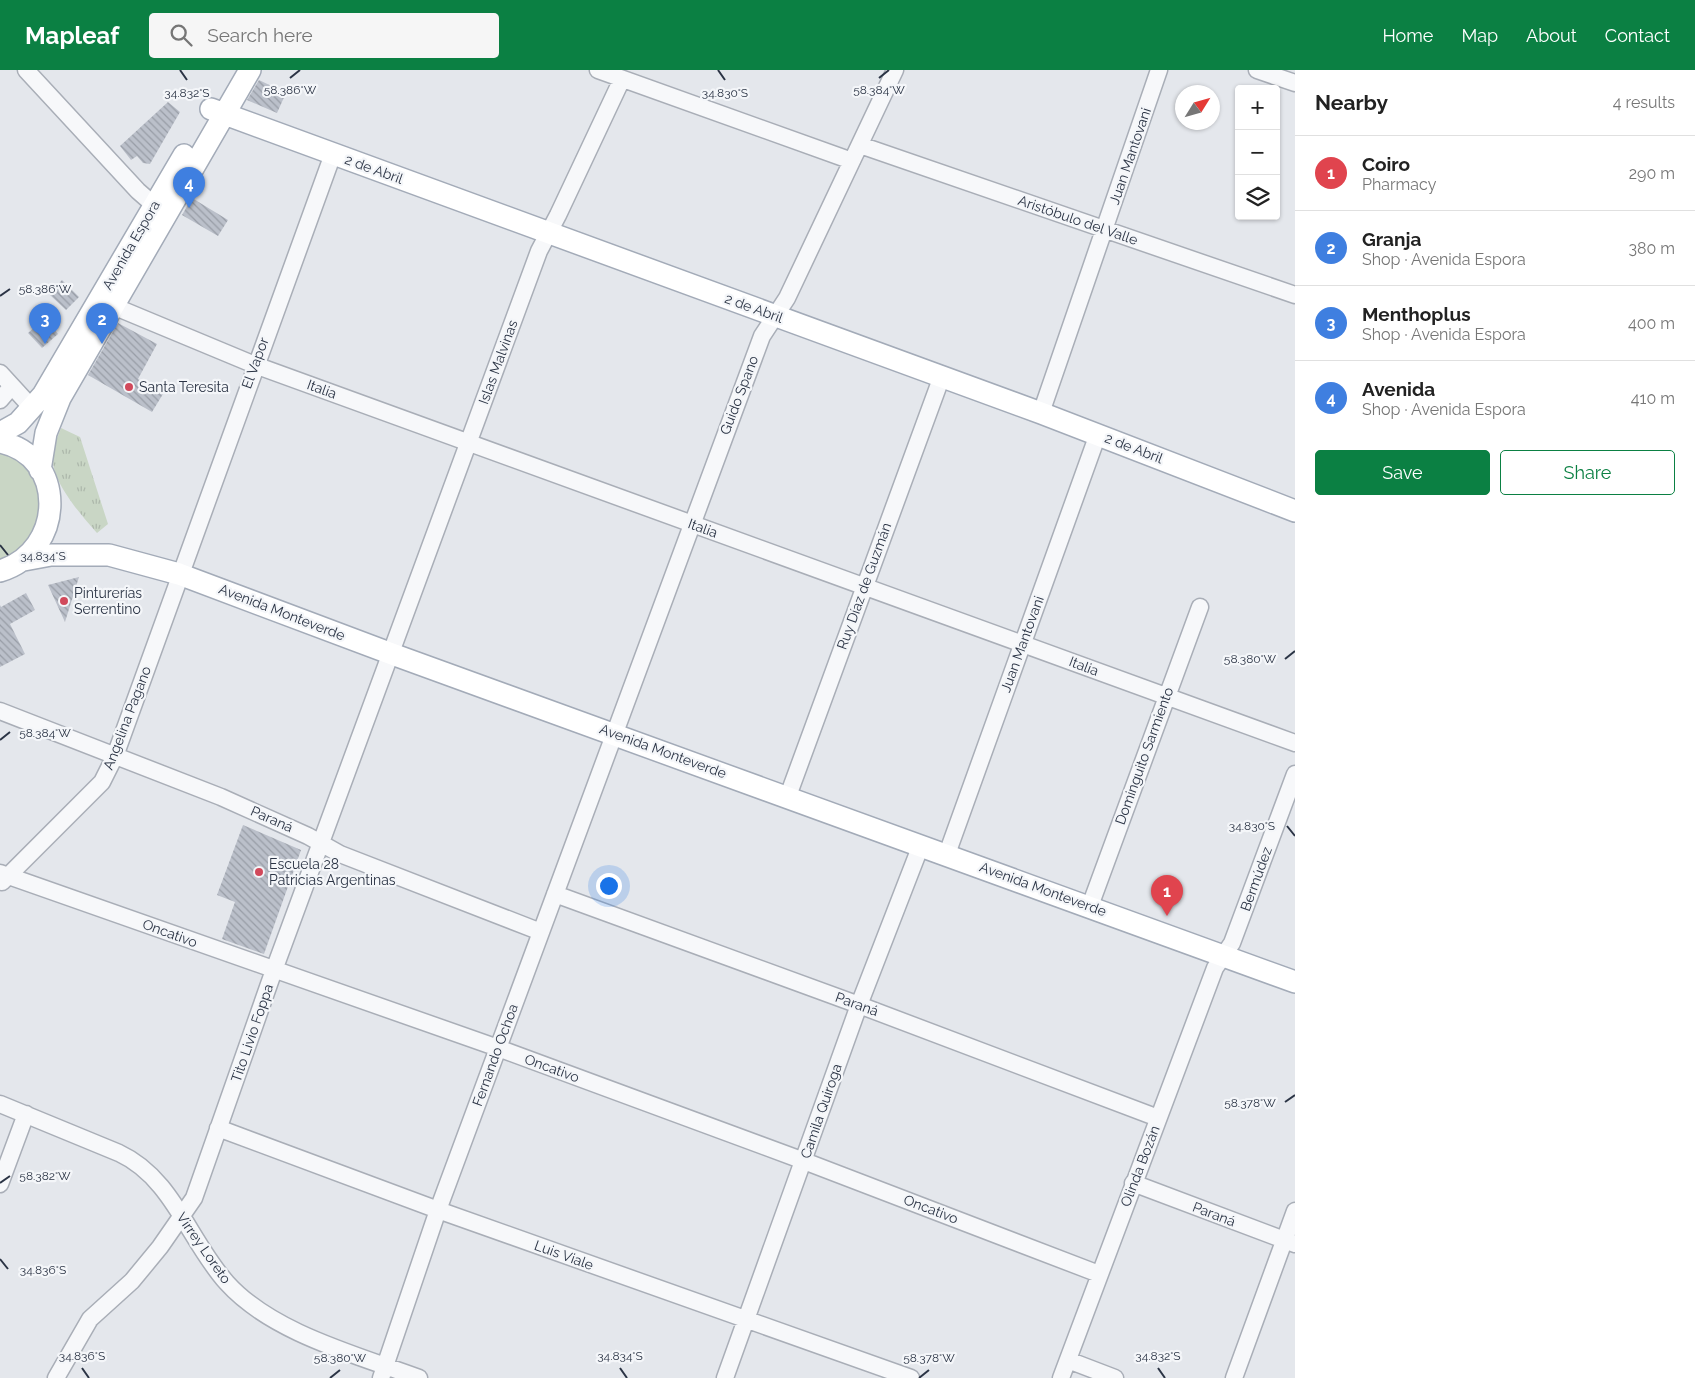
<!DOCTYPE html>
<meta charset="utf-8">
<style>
body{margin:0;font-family:Raleway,sans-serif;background:#f6f6f6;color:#222}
.controls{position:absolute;right:15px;top:15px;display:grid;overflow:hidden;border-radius:5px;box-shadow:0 1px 4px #0004}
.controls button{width:45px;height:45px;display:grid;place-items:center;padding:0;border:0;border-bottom:1px solid #e0e0e0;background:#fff;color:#222;font:25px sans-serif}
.compass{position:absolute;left:1175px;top:15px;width:45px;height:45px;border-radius:50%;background:#fff;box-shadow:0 1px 4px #0004;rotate:53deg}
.you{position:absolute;left:608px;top:815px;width:18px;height:18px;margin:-12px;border:4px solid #fff;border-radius:50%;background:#1a73e8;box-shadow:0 0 0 8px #1a73e833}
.badge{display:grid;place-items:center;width:32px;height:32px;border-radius:50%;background:#0b8043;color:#fff;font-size:16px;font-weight:700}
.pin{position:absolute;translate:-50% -41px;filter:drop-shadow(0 1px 2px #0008)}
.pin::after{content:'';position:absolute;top:26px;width:18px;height:15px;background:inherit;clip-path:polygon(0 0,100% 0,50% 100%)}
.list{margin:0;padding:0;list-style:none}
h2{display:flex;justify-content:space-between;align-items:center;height:65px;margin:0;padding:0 20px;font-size:21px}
h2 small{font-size:16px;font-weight:400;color:#767676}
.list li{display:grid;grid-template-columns:32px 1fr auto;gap:15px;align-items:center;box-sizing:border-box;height:75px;padding:0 20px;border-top:1px solid #e0e0e0}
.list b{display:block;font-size:19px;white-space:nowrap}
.list p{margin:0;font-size:16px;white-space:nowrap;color:#767676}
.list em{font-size:16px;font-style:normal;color:#767676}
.actions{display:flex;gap:10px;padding:15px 20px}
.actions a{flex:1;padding:11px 0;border:1px solid #0b8043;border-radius:5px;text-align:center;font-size:18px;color:#0b8043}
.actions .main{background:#0b8043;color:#fff}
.icon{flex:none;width:28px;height:28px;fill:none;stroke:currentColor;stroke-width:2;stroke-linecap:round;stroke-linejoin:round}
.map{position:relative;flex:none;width:1295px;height:1308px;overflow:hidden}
header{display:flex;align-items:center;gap:30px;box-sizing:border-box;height:70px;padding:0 25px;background:#0b8043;color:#fff}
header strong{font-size:24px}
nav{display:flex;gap:28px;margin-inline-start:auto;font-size:18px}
.search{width:350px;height:45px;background:#f6f6f6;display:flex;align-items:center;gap:12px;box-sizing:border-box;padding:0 18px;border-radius:5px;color:#767676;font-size:19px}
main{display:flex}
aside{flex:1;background:#fff}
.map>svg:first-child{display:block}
.grass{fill:#c9d6c5}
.park{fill:url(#park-tufts)}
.building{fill:url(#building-back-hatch)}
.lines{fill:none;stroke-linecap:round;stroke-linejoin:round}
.minor-casing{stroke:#a9aeb7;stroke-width:19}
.major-casing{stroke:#a3abb8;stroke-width:24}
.minor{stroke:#f7f8fa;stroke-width:16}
.major{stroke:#fff;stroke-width:21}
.ticks{fill:none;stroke:#2b3445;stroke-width:2}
.poi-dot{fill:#d1495b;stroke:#f4f6f9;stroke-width:2}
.labels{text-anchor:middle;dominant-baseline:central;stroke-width:4.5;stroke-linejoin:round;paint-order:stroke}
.street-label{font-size:14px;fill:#2b3445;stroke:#f4f6f9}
.poi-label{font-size:14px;fill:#2b3445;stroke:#f4f6f9;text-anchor:start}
.ticks-label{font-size:12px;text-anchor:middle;fill:#2b3445;stroke:#f4f6f9;stroke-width:4.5;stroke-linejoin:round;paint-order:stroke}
</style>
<header>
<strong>Mapleaf</strong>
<div class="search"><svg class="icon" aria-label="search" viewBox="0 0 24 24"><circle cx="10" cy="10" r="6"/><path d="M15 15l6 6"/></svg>Search here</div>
<nav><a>Home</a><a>Map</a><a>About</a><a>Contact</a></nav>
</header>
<main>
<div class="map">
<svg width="1295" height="1308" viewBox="0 0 1295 1308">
<defs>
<pattern id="park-tufts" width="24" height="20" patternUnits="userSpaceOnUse" patternTransform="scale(1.25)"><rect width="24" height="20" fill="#c9d6c5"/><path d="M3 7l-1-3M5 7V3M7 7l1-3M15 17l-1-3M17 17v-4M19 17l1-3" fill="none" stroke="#adb8ab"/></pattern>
<pattern id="building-back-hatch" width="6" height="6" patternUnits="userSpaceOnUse" patternTransform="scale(1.25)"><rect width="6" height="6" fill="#bbc0ca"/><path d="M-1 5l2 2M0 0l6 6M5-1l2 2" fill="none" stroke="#989da6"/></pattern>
</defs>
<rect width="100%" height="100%" fill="#e4e7ec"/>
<path class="grass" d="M0,377L19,385L43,416L35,472L0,495Z"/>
<path class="park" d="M61,358L80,367L108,454L97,463C81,445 49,409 53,384C54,375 58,366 61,358Z"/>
<path class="building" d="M259,10L286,23L277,43L247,30Z
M168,32L180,42L150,94L143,93L137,86L131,90L120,76Z
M192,128L228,150L218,166L182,145Z
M62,210L79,227L66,240L49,224Z
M45,248L58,264L42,278L28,263Z
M118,253L157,274L138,309L163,324L152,342L88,305Z
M79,507L65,552L48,515Z
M26,523L35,540L10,554L25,584L0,597V535L1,537Z
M243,755L301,780L264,884L222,869L235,832L217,825Z"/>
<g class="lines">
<defs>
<path id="minor" d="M26,0L138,121L154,135
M598,0L852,91
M1257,0L1295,13
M860,75L1295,225
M113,236L255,295L1295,673
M0,303L33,339
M0,330L12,316
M1041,343L1159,0
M0,641L221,727L308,766L340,784L541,862
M788,726L942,306
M947,784L1098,364
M0,803L498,978L804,1091L1099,1204
M2,812L102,712L115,686L333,84
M555,824L859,935L1158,1048
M1090,836L1200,537
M0,1034L119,1083C173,1108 189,1171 227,1213C272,1263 357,1285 419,1308
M218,1058L438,1140L911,1308
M1133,1113L1295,1174
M0,1114L26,1044
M1068,1290L1115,1308
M56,1308L90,1249L132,1211L160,1177L194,1128L274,900L539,181L558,145L622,9
M381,1308L438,1140L762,266L787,228L895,0
M725,1308L859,935L921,775
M1061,1308L1215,898L1232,873L1295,704
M1234,1308L1295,1141"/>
<path id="major" d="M211,39L1041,343L1295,441
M0,363L18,353L43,325L184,85
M0,372C67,385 66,481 0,501
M40,400L46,363L60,328L250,0
M24,490L51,485H109L179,504L392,584L1295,912"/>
</defs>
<use href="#minor" class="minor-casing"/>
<use href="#major" class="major-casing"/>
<use href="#minor" class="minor"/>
<use href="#major" class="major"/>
</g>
<path class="ticks" d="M180,0L187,10M718,0L725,10M290,8L300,0M879,8L889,0M0,226L10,219M0,475L8,485M1285,589L1295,581M0,670L10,662M1287,756L1295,766M1285,1032L1295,1025M0,1113L10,1106M0,1189L8,1199M82,1298L89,1308M620,1298L627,1308M1158,1298L1165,1308M330,1308L340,1300M919,1308L929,1300"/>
<g class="poi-dot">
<circle cx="129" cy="317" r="5"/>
<circle cx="64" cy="531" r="5"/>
<circle cx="259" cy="802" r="5"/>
</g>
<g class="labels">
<g class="street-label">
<text transform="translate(1130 86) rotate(-71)">Juan Mantovani</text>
<text transform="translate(374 99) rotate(20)">2 de Abril</text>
<text transform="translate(1078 150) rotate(19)">Aristóbulo del Valle</text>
<text transform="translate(131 175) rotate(-60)">Avenida Espora</text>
<text transform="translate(754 238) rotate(20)">2 de Abril</text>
<text transform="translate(498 292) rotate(-70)">Islas Malvinas</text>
<text transform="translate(255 293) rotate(-70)">El Vapor</text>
<text transform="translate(322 319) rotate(20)">Italia</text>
<text transform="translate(739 325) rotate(-69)">Guido Spano</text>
<text transform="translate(1134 378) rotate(21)">2 de Abril</text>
<text transform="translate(703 458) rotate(20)">Italia</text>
<text transform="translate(864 516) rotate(-70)">Ruy Díaz de Guzmán</text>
<text transform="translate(282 542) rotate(21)">Avenida Monteverde</text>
<text transform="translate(1022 574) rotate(-70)">Juan Mantovani</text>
<text transform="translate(1084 596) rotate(21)">Italia</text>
<text transform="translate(127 648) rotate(-69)">Angelina Pagano</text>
<text transform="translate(663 681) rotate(20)">Avenida Monteverde</text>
<text transform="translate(1144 686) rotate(-70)">Dominguito Sarmiento</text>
<text transform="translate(272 749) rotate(24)">Paraná</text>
<text transform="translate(1256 809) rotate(-70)">Bermúdez</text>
<text transform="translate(1043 819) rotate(20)">Avenida Monteverde</text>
<text transform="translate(170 863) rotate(20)">Oncativo</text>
<text transform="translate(857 934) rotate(20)">Paraná</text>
<text transform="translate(252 963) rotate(-71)">Tito Livio Foppa</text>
<text transform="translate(495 985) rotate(-70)">Fernando Ochoa</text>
<text transform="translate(552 998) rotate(20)">Oncativo</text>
<text transform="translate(821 1041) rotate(-71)">Camila Quiroga</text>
<text transform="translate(1140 1096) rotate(-69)">Olinda Bozán</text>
<text transform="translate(931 1139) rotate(21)">Oncativo</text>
<text transform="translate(1214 1144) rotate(21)">Paraná</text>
<text transform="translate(204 1178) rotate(55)">Virrey Loreto</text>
<text transform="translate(564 1185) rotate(20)">Luis Viale</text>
</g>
<g class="poi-label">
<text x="139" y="317">Santa Teresita</text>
<text x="74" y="523">Pinturerías<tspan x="74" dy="16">Serrentino</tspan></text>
<text x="269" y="794">Escuela 28<tspan x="269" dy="16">Patricias Argentinas</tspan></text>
</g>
</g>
<g class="ticks-label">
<text x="290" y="24">58.386°W</text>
<text x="879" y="24">58.384°W</text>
<text x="187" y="27">34.832°S</text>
<text x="725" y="27">34.830°S</text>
<text x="45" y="223">58.386°W</text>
<text x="43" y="490">34.834°S</text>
<text x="1250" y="593">58.380°W</text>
<text x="45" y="667">58.384°W</text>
<text x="1252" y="760">34.830°S</text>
<text x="1250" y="1037">58.378°W</text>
<text x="45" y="1110">58.382°W</text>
<text x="43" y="1204">34.836°S</text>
<text x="82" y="1290">34.836°S</text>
<text x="620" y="1290">34.834°S</text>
<text x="1158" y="1290">34.832°S</text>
<text x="340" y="1292">58.380°W</text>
<text x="929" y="1292">58.378°W</text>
</g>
</svg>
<div class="controls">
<button>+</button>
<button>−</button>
<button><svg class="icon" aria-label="layers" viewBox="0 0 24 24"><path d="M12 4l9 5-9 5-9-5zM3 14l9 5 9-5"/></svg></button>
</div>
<svg class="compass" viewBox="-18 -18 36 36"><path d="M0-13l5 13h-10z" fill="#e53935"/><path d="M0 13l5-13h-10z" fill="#767676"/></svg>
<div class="you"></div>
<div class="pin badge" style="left:1167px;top:846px;background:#e0444e">1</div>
<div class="pin badge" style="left:102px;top:274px;background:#3f7fe0">2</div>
<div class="pin badge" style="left:45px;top:274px;background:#3f7fe0">3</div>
<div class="pin badge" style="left:189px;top:138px;background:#3f7fe0">4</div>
</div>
<aside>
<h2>Nearby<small>4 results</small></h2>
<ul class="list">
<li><span class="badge" style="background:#e0444e">1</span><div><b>Coiro</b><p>Pharmacy</p></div><em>290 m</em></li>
<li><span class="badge" style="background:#3f7fe0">2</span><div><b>Granja</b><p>Shop · Avenida Espora</p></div><em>380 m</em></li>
<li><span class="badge" style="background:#3f7fe0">3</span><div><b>Menthoplus</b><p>Shop · Avenida Espora</p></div><em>400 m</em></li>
<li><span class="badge" style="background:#3f7fe0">4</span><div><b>Avenida</b><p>Shop · Avenida Espora</p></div><em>410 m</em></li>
</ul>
<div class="actions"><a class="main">Save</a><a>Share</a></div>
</aside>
</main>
